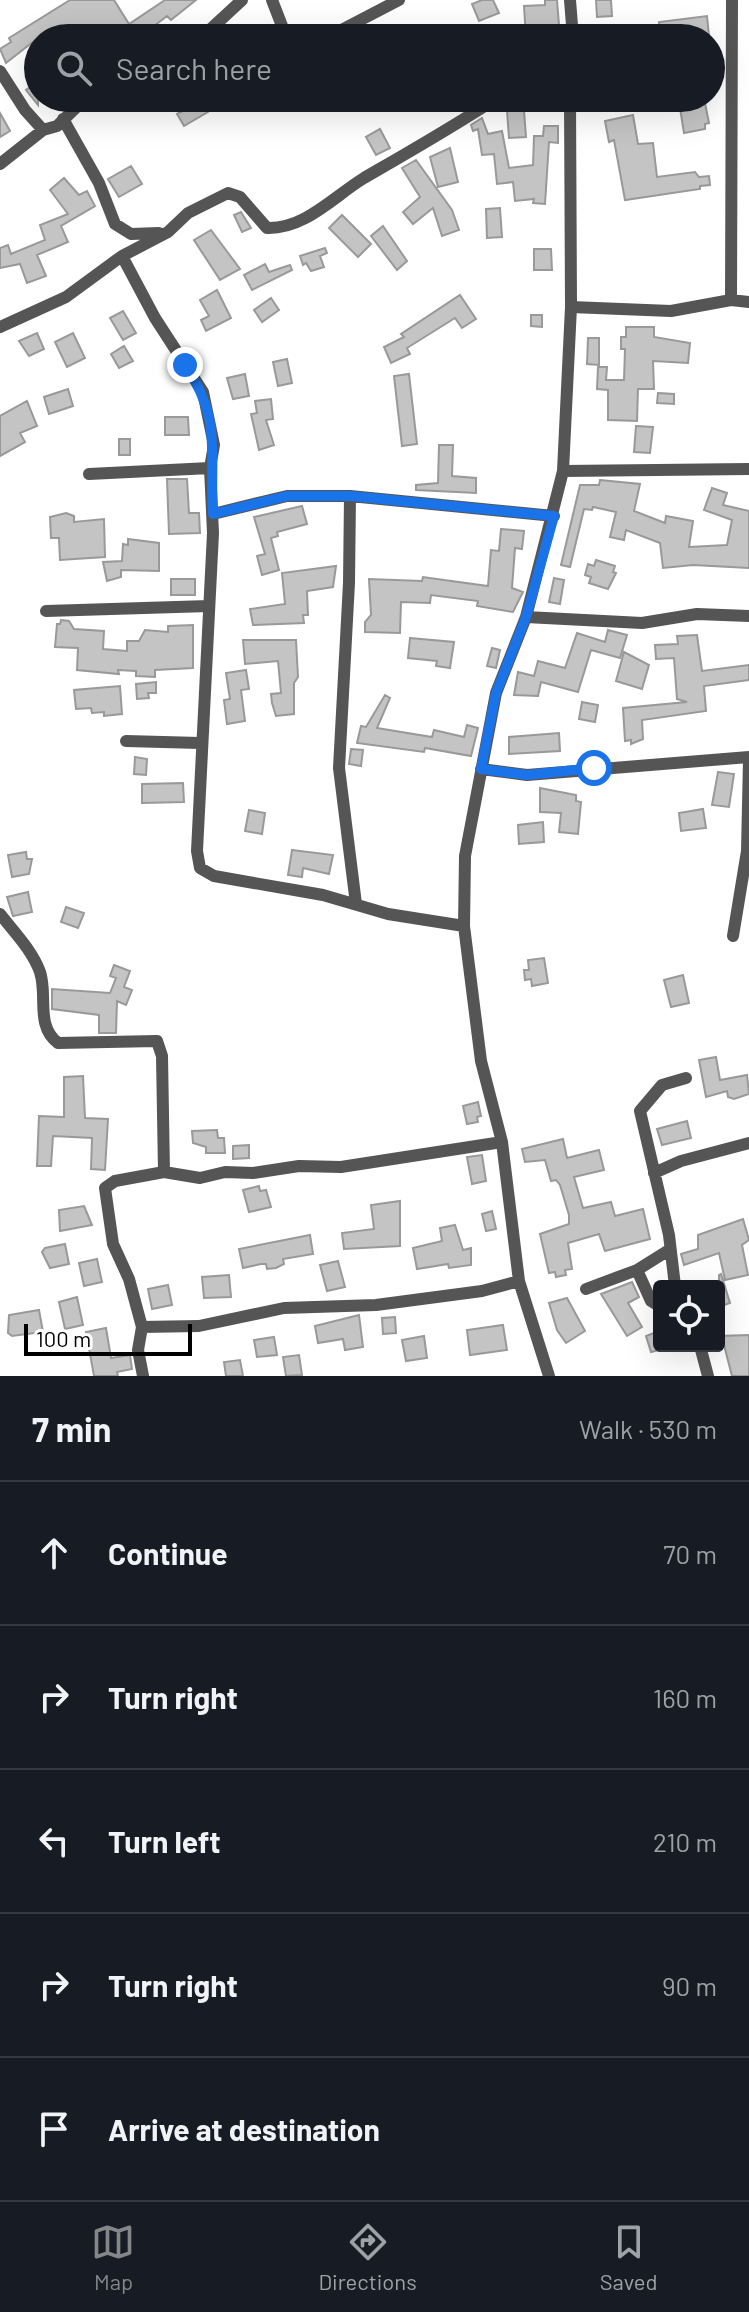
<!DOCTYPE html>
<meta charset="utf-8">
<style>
body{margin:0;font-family:Barlow,sans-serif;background:#242831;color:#f1f3f6}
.controls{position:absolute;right:24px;bottom:24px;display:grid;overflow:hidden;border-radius:8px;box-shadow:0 8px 32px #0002}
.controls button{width:72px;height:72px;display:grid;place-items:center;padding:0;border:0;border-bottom:2px solid #363941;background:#171b24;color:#f1f3f6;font:40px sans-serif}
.scale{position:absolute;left:24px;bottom:20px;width:168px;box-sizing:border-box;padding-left:8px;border:4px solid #000;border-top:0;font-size:22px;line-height:28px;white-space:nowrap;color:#000;-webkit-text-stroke:6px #fff;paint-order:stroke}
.stop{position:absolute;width:24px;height:24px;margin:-18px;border:6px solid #1a73e8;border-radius:50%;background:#fff}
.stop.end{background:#1a73e8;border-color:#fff;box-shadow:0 2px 8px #0008}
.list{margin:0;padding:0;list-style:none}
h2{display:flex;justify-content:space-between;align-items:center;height:104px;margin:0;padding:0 32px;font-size:34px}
h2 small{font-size:26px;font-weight:400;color:#9ea1a6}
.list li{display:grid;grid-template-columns:52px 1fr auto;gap:24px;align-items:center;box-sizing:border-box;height:144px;padding:0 32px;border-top:2px solid #363941}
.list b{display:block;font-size:30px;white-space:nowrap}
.list em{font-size:26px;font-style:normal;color:#9ea1a6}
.icon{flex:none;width:44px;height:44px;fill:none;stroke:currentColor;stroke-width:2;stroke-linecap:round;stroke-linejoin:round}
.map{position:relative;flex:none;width:749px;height:1376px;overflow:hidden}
.search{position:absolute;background:#171b24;box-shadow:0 8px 32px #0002;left:24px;right:24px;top:24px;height:88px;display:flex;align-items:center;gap:20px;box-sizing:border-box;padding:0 28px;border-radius:44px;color:#9ea1a6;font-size:30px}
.sheet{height:824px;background:#171b24}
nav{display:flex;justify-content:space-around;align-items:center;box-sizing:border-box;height:112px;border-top:2px solid #363941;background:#171b24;font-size:22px;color:#9ea1a6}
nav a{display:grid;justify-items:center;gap:4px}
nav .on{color:#858687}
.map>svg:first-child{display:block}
.building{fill:#c4c4c4;stroke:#999;stroke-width:2}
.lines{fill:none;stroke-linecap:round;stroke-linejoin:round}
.minor{stroke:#555;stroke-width:12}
.route{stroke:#1a73e8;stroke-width:10}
</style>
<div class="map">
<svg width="749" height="1376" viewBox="0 0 749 1376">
<rect width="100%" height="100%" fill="#fff"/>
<path class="building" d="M70,0H114L129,24L165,0H196L171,20L167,16L141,36L139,33L131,38H87L85,34L79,38H38L6,63L0,49L11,42L9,38Z
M482,0H493L499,13L479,21L472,4Z
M545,0H557L560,38H526L524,6L545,5Z
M596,0H611L612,16L597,17Z
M707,16L709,36L661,38L659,22Z
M38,81V105L26,90Z
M638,98H654V107L639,108Z
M693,98H704L709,123L705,124V129L684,133L680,108L694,105Z
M201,101L208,112L184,126L177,114Z
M524,110L526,137L509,138L507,111Z
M0,113L10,131L0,137Z
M633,115L638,144L653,143L657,177L695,172L699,177L709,176L710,185L700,186V189L625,200L614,140L609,142L605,121Z
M482,118L488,134L502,131L509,168L533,165L534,136H543L544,126H558V143L549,142L545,204L533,203L534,199L515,201L513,182L497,184L494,154L482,155L478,129L473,131L471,125Z
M380,129L390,148L376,155L366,137Z
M450,148L458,182L438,187L430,157Z
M416,160L452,210L459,230L442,236L433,208L413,224L403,212L420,197L402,168Z
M131,166L142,184L119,197L108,179Z
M64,178L79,195L87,191L95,206L61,226L68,242L37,255L46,276L27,283L20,264L0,268V248L8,245L11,254L45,240L40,225L68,214L50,190Z
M500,208L502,237L487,238L486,209Z
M241,212L251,228L242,232L234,215Z
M342,215L371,244L358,257L329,228Z
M383,226L407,261L397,270L371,236Z
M211,230L240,269L220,280L194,240Z
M325,248L327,253L320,256L324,267L311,271L306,263L303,265L300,256Z
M534,249H551L552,270H534Z
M265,264L269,272L290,265L292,270L252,290L244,275Z
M217,290L231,318L206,331L201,320L209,316L200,300Z
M460,295L476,319L462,328L455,318L407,348L410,354L391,363L384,347L404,337L401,334Z
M271,298L279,310L262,322L254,310Z
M123,311L136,333L123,340L110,318Z
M531,315H542V327L531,326Z
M626,327H654V337L690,343L688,363L653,361L654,389H638L637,421L608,420V390L597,389L598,367H607L606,380H624L625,349H621V337H626Z
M37,333L44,349L29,356L19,341Z
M73,333L85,358L67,367L55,342Z
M588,338H599V365L587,364Z
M124,346L133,361L119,368L111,354Z
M287,359L292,383L278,386L273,362Z
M245,374L249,396L233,399L227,378Z
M409,374L417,444L402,446L394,376Z
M68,389L73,406L49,414L44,397Z
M658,393L674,394V404L657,403Z
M271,399L273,419L266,420L274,445L259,450L251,414L257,413L255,401Z
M27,401L37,426L20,433L25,442L0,456V416Z
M165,417H188L189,435H165Z
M636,426L653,427L650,453L634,452Z
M119,439H130V455H119Z
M439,445H453L452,476L476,478V493L416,490V485L438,483Z
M167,479H187L189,513H199L200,533L169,534Z
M600,480L640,484L634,511L665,523L666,516L693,521L689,547L727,545L732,520L704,510L712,488L727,493L723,505L749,511V568L693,565L663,568L660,543L626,530L624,540L610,537L616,512L593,507L592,510L584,509L570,567L561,565L580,485H599Z
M302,506L307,524L277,532L278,536L271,538L279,570L262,575L257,556L265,554L254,517Z
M66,513L74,516V522L104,519L105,557L60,560L59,538H51L50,517Z
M501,529L524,531L522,549L515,548L512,588L523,592L513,612L477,606L478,601L431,595L430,603L401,602L400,633L365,632V622L371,615L369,579L422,581L423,577L488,586L491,550L499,551Z
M128,539L159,543V571L121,570V577L107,581L103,562L122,561L123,544L128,545Z
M596,560L615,566L613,572L616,573L608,589L589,583L591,577L585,575L588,564L594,566Z
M336,566L333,587L307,591L308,615H303L304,623L253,625L250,609L285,604L282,573Z
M554,578L564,580L560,604L549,602Z
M171,579H195V595H171Z
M61,620L69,621L74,629L104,631L103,649L127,651V641H139L145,630L168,632V626L193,625V668L155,670V677L136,676V671L118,670L119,674L77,670L78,648L55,647L57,624H60Z
M608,630L627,635L620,658L591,650L578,692L541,682L538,696L514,695L518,672L534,676L538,661L565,668L577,633L605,642Z
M697,635L702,671L749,665V680L704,686L706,711L642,720L643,739L631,744V740L625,741L623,708L687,702L677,699L674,658L656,659L655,645L678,644L677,636Z
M410,638L454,642L450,668L436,666L437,661L408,658Z
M243,640H296L298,677L294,683V714L276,716L272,703L271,694L281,693L278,661L245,664Z
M492,648L500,650L496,668L487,666Z
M624,652L649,665L642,689L616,681Z
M246,670L249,689L241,690L245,721L227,724L224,700L230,699L226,673Z
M156,682V693H148L149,698L137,699L136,684Z
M120,686L122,714L104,716V712L92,713L91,708L76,709L74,690Z
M385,695L390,698L377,728L432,737L434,730L464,737L467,725L478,728L471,756L425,748L424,752L357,743L361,726L366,727Z
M582,702L598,705L595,722L579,719Z
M559,733L560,751L509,754V737Z
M351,749L363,750L361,766L349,764Z
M135,757L147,759L146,775L134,774Z
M718,772L734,774L729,807L712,805Z
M183,783L184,802L142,803V784Z
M540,788L576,795V801L581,802L578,834L559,832L561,813L540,812Z
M703,809L706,828L681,831L679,813Z
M249,810L265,813L262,834L245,831Z
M543,822L544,842L519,844L518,825Z
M292,850L333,855L329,874L303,868L302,877L288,875Z
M26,852L27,859H32L29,874L12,877L8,855Z
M28,892L32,912L13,916L7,897Z
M66,907L84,913L78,928L61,922Z
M544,958L548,983L532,986L531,979L525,980L524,970H529L528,960Z
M114,965L130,971L124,987L132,990L126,1005L117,1001L116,1033H99V1015L52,1009V989L110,993L116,978L110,976Z
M683,975L689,1003L671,1007L664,980Z
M716,1057L720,1080L747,1075L749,1094L734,1099L728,1097L727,1091L706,1097L699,1060Z
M83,1076L85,1118L108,1119L105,1170L91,1169L92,1138L53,1136L51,1166H37L39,1116L64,1117V1077Z
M478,1102L481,1116L477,1117L478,1122L467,1124L463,1106Z
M687,1121L691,1138L662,1145L657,1129Z
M217,1130L218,1138H224L225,1153H206V1147L193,1143L192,1131Z
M563,1139L567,1158L599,1150L604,1170L574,1177L583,1208L611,1202L615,1216L643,1209L650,1239L605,1251L599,1234L568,1243L572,1269L565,1270L566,1275L556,1277L555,1272L549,1273L540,1234L569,1224V1215L560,1185L556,1180L551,1181L545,1160L525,1162L522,1149Z
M249,1145V1158L233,1159V1146Z
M482,1155L486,1181L472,1184L467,1157Z
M259,1186L260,1191L266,1190L271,1207L249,1212L243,1190Z
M400,1201V1246L344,1249L342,1233L374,1229L371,1205Z
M84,1206L92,1225L60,1231L59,1210Z
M492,1211L496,1229L486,1231L482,1214Z
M743,1219L749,1240L742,1245L748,1275L725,1280L719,1253L684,1265L681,1254L698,1249V1235Z
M455,1225L463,1250L471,1248V1265L449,1268L448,1264L417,1269L413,1248L442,1241L440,1228Z
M310,1235L313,1254L283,1259L284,1264L276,1268L267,1269L266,1264H261L243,1268L239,1249Z
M65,1244L69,1264L50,1268L42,1252L45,1248Z
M97,1259L102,1282L84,1286L79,1263Z
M338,1261L345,1287L327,1291L320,1265Z
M721,1274L730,1303L719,1307V1275Z
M229,1275L231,1297L204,1298L202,1277Z
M632,1282L639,1297L628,1303L642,1327L627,1336L601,1294Z
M168,1285L172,1305L152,1309L148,1289Z
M77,1297L83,1325L65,1329L59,1302Z
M567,1298L585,1331L566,1343L557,1330L549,1303Z
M39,1310L43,1332L12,1336L8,1333L9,1315Z
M359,1315L363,1347L345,1350L343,1339L318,1343L315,1326Z
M395,1317L396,1333L383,1334L382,1318Z
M503,1325L507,1350L470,1355L467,1330Z
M106,1328L111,1358L130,1355L132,1369L117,1372L118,1376H94L86,1332Z
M659,1331V1350L651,1352L646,1336Z
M749,1335V1376H732L724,1345L719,1346V1336Z
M424,1336L427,1358L406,1361L402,1340Z
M274,1337L277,1355L257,1357L254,1340Z
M299,1355L302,1375L286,1376L283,1357Z
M240,1360L243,1376H226L224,1362Z"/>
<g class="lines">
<path class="minor" d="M272,0L284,31L294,38
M570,0L573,38
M201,38L242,0
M326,38L399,0
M0,71L25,110L43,130
M63,119L99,183L115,224L131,234L159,233
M0,164L43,130L57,126L86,98
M122,256L155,318L203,392L214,445L210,468L213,533L197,851L200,868L214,876L323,895L388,914L464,926
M731,300L732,0
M571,307L671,311L731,300L749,302
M0,327L66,297L122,256L168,232L188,213L228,193L240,197L267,228C305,229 333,197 364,178C409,152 453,127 497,98
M563,471L749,469
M89,474L210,468
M350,496L349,583L339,768L356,904
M213,514L287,496H350L554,516
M46,611L209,606
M526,617L642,623L697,614L749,616
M126,741L200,743
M481,769L527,775L749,757
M0,914C14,932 32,950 40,972C48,996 35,1025 58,1043L157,1041L162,1056L164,1172
M733,936L747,851L749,760
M654,1173L681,1161L749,1143
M637,1270L651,1301L659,1306
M675,1286L669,1235L640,1111L662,1085L686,1078
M586,1289L637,1270L669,1250
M142,1327L199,1326L284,1308L376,1305L482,1291L519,1281
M700,1346L708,1376
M143,1376L138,1350L142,1327L129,1279L113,1244L105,1188L115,1181L164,1172L200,1178L225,1172L253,1173L299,1166L341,1167L502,1142
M549,1376L519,1281L502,1142L481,1061L464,926L465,856L496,693L526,617L563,471L571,307L570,98"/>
</g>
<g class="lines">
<path class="route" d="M185,365C223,420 209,453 213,514L287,496H350L554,516L526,617L496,693L481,769L527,775L594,768"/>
</g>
</svg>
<div class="controls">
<button><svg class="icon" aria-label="locate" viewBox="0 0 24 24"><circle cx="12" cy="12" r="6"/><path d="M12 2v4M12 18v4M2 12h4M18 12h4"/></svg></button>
</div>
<div class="scale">100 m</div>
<div class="stop" style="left:594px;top:768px"></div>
<div class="stop end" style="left:185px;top:365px"></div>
<div class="search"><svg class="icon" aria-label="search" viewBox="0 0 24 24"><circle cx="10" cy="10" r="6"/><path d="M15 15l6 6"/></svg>Search here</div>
</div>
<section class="sheet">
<h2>7 min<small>Walk · 530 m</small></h2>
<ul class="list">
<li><svg class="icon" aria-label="ahead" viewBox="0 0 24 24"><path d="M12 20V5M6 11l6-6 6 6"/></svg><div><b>Continue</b></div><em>70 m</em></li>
<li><svg class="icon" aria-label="right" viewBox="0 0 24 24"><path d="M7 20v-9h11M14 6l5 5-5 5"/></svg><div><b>Turn right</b></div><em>160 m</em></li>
<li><svg class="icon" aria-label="left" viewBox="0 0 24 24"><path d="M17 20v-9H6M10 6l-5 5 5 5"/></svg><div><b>Turn left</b></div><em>210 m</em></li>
<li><svg class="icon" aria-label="right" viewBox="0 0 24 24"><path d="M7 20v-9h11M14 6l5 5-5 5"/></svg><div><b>Turn right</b></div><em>90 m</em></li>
<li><svg class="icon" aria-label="arrive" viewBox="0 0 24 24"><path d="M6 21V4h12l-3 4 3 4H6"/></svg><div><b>Arrive at destination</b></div></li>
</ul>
</section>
<nav>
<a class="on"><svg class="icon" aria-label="map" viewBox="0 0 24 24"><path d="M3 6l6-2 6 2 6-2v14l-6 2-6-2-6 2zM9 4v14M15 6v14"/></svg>Map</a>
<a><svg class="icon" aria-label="directions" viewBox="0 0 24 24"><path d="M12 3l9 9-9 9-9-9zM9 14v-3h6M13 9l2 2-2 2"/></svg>Directions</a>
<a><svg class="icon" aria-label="saved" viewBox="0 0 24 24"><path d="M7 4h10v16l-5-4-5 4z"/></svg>Saved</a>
</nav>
